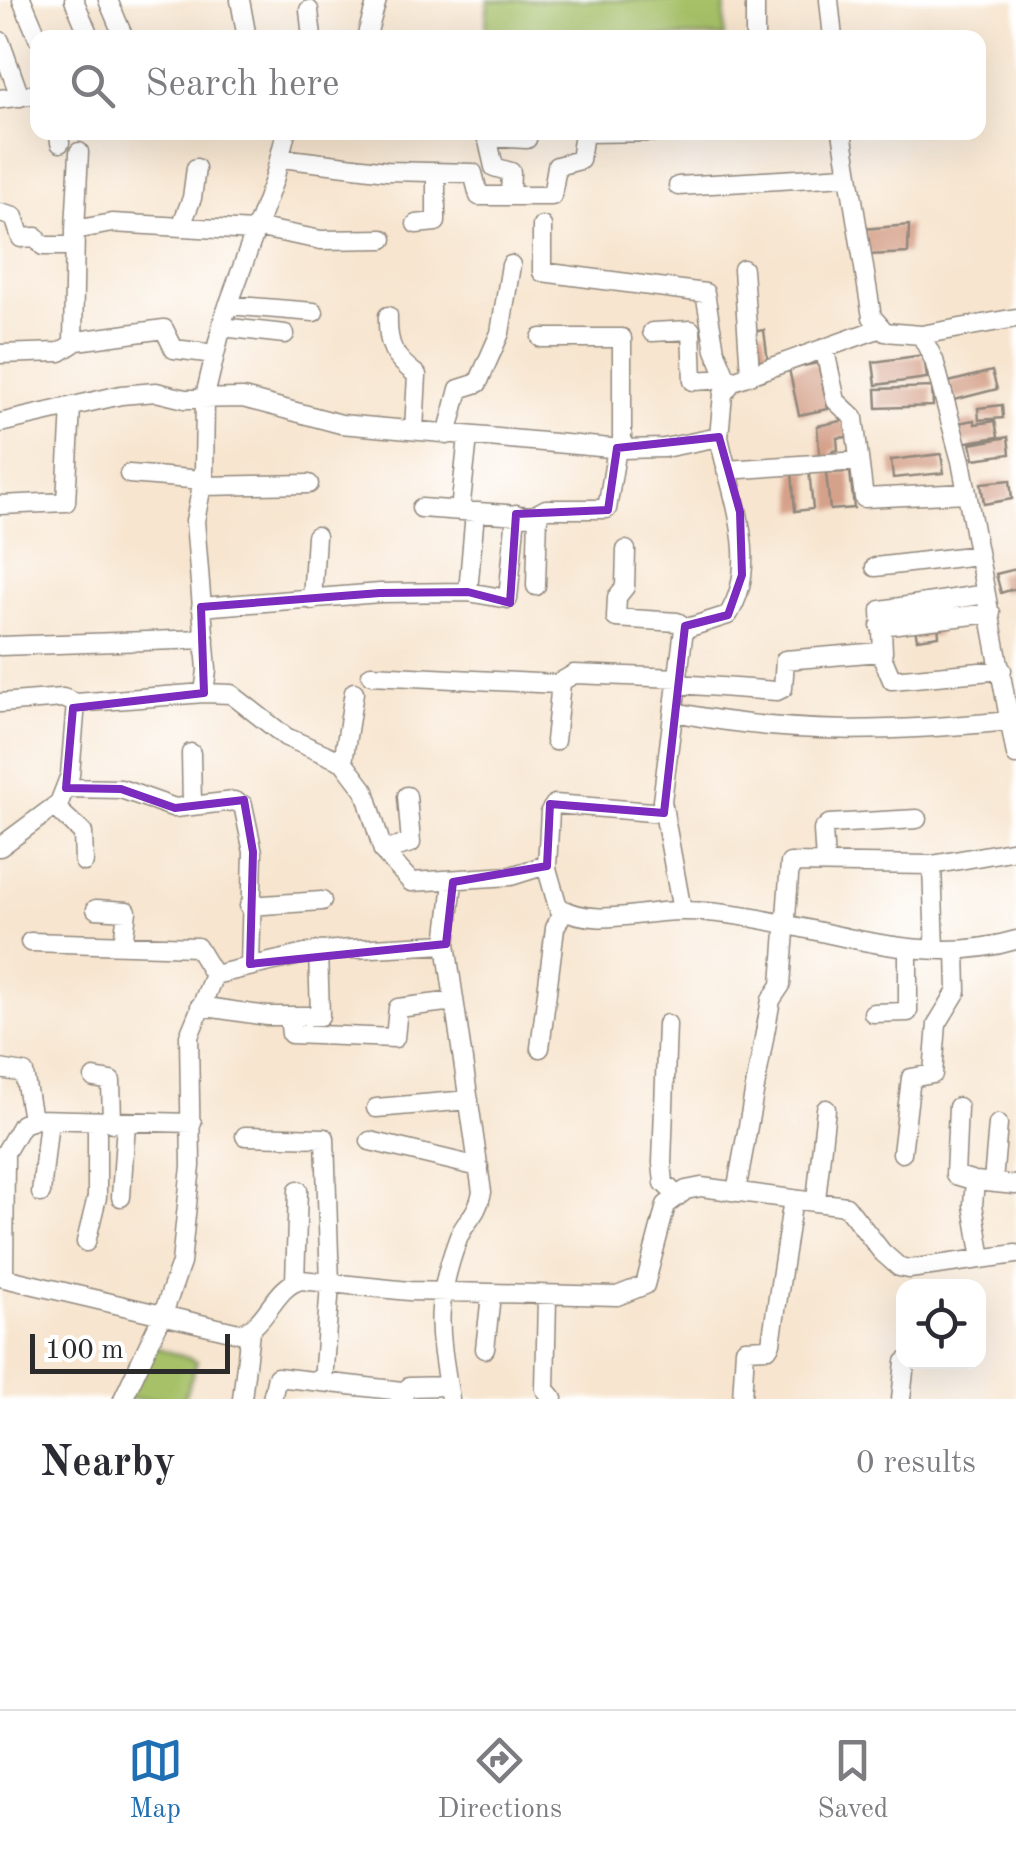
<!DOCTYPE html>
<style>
body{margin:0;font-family:"Old Standard TT",serif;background:#f7f7f7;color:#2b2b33}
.controls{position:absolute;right:30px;bottom:30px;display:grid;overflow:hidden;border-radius:20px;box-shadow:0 10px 40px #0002}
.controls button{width:90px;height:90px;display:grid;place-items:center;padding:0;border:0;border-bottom:2px solid #e1e1e2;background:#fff;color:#2b2b33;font:50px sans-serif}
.scale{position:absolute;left:30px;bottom:25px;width:200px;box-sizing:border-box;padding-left:10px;border:5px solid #2b2b2b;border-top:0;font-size:28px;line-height:35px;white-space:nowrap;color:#2b2b2b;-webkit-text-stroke:8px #fff;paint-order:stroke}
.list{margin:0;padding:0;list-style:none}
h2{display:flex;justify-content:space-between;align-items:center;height:130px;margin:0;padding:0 40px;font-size:42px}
h2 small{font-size:32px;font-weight:400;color:#7c7c81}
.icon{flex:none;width:55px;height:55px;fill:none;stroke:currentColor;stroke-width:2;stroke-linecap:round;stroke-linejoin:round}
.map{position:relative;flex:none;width:1016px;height:1399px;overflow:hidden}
.search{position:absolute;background:#fff;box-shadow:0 10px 40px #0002;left:30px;right:30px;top:30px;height:110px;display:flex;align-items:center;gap:25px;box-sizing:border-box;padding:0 35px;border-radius:20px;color:#7c7c81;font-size:38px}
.sheet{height:310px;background:#fff}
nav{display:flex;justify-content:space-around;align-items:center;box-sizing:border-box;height:140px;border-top:2px solid #e1e1e2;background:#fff;font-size:28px;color:#7c7c81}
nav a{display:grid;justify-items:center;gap:5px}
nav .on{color:#1f6fb2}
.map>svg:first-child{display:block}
.green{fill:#a6c167;stroke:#687649;stroke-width:2.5}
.building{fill:#d5a18a}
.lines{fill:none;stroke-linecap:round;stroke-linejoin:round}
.minor-casing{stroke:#91887d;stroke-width:21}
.minor{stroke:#fff;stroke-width:18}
.marked{fill:none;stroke:#7b2cbf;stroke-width:8;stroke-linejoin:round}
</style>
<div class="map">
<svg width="1016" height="1399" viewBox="0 0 1016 1399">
<rect width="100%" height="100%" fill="#fff"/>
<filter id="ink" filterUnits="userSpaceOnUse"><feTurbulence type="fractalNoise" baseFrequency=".01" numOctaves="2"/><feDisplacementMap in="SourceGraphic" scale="20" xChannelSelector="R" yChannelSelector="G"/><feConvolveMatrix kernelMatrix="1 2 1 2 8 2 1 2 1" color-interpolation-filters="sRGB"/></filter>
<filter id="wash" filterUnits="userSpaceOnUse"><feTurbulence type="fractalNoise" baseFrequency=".0048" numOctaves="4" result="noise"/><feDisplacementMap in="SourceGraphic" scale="40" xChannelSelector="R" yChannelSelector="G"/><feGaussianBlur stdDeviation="2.25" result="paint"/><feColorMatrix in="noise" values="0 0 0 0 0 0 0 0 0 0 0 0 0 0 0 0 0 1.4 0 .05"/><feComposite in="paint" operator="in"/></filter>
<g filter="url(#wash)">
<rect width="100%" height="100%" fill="#f7e5cf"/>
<path class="green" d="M488,0H725L724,37H485Z
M152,1346L197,1361L184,1399H126Z"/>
<g id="blocks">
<path class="building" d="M909,225L908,253L868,255L863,229Z
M764,330L768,362L755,363L752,332Z
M924,355L927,378L876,385L873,362Z
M818,363L828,409L799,415L789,369Z
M992,371L997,389L954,400L949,382Z
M932,387L933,406L877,408L876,389Z
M1002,405L1003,418L979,420L978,408Z
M846,420L848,437L837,438L838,450L832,451L833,459L820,460L817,426Z
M974,420L975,424L995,421L998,437L961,443L958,423Z
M1008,437L1010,454L974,459L971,444Z
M941,454L944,473L893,478L891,460Z
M809,470L813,509L795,511L792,471Z
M850,472L854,508L830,510L826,473Z
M1010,480L1012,499L984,504L981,483Z
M1016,569V588L1001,593L996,574Z
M938,624L939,636L917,639L915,628Z"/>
</g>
</g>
<g filter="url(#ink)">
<use href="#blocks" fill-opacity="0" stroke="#91887d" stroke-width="2.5"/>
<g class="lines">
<defs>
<path id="minor" d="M22,0L38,38
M74,0L90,38
M108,0L124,38
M240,0L247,38
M829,0L833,38
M309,10L312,38
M366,38L377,0
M755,38V0
M0,41L20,97
M0,99L38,94
M59,132L60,143
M486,132L494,167L511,172L510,196
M842,132L872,317L885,332L921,335L934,360L961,461L1016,755
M486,137L527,139L529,132
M281,158L387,171L473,173L479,196H552L557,166L580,160L584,133L657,132
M678,186L846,176
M0,213L14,217L21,238L36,237L43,246H74
M416,224L436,222V172
M181,226L192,198L196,168
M542,226V272L705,293L715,350L729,384
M255,227L321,240L383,239
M75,230L79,152
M743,269L750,373
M228,305L314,312
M388,316C387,346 394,358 417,375L414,430
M221,327L285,334
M652,332L691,330L693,381L727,379
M921,335L1016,318
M541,338H622V449
M73,342L75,230L112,223L253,231
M825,351L836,401L854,418L864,498L967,493
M0,354L60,352L77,341L164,329L174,349L215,354
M0,423L121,395L156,392L185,399L243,398L341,424L622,449L664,448L719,437L723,394L733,381L878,329
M447,435L459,389L478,383L500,333L511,265
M726,470L859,461
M129,474L203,480
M202,486L309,484
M0,505L66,502L71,407
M421,508L533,516L546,509H607L617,448
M460,511L468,437
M626,550L625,587L617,597L616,618L677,622L685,627
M875,567L978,555
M536,586L538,514
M468,592L475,512
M312,600L316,536
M201,607L380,593L468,592L508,599L516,514
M880,626L991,613
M0,646L205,639
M883,652L881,610L986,594
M371,675L557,684L574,674L679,678
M678,684L777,691L783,688L785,660L880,652L892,680L1002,670
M204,693L231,694L286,737L343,762L365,791L383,851L411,882L511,876L546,865L558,907C595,928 641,911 680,911C793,910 902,974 1016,940
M0,703L63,698L76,703
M675,712C788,736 896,732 1010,721
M555,741L561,683
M191,753L192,805
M343,762L354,692
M66,788L121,789L175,808L234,801L243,805L253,852L250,964
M55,807L83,833L84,862
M0,847L59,803L70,775L76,703L204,693L207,670L195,521L204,475L205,396L224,317L274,180L286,132
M383,851L411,843L407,796
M825,863L823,830L829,824L917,819
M932,865L935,949
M547,866L550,811L555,804L664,813
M249,906L322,901
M96,909L127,911L123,944
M682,911L662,801L684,629L728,615C762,562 730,492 719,437
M30,942L197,947L214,975
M200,1006L267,1016H320L318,951
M873,1013L908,1012V948
M289,1017L291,1034L395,1038L398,1008L454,1001
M667,1024L662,1163L664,1183L676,1195
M540,1048L555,928L564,910
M0,1069L24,1073L32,1119
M94,1078L111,1081L112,1123
M958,1107L955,1175L975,1181
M376,1108L469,1100
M245,1136L325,1138L330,1284L323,1382
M370,1141L479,1167
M902,1153L911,1078L933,1074L937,1024L957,991L956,950
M993,1182L998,1124
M736,1192L771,1000L781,985L790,863L932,865L1016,850
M41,1193L49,1120
M121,1197L126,1123
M816,1200L826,1109
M86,1242L97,1197V1122
M982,1259L973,1205L975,1181L1016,1185
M0,1277L239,1333C267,1328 273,1287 301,1280L409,1291L617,1296L645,1285L666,1205L686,1190L701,1187L846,1206L882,1252L899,1267L909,1269L1016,1254
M4,1277L5,1153L22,1124L37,1119L192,1123
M295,1281L298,1190
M547,1298L545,1389L553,1399
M485,1349L491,1295
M123,1399L163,1314L181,1263L191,1166L189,1036L214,975L318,951L446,944
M242,1399L250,1331
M272,1399L277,1377L402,1391
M400,1399L409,1387L448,1386
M450,1399C439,1330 433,1307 458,1239C465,1220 477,1217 482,1192L446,944L453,882
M742,1399L745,1349L768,1348L771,1343L793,1199
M901,1399L905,1362"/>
</defs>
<use href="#minor" class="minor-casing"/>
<use href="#minor" class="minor"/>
</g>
</g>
<path class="marked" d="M719,437L740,512L742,575L728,615L685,626L664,813L550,804L547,866L453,882L446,944L250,964L253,852L244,800L175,808L121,789L66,788L73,708L204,693L201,607L380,593L468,592L510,603L516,514L608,510L617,448Z"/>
</svg>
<div class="controls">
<button><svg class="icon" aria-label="locate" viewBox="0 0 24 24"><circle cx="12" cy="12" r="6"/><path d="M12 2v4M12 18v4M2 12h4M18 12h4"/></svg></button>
</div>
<div class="scale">100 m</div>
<div class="search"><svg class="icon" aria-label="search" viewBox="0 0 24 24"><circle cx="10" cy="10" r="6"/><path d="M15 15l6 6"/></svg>Search here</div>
</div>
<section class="sheet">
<h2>Nearby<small>0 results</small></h2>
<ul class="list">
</ul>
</section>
<nav>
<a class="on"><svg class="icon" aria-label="map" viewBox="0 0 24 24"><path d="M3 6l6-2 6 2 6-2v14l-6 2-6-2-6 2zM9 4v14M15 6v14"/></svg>Map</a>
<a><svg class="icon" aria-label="directions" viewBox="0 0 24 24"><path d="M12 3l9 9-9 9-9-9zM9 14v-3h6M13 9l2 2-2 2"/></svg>Directions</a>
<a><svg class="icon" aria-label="saved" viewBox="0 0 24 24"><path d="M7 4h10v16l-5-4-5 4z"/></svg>Saved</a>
</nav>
